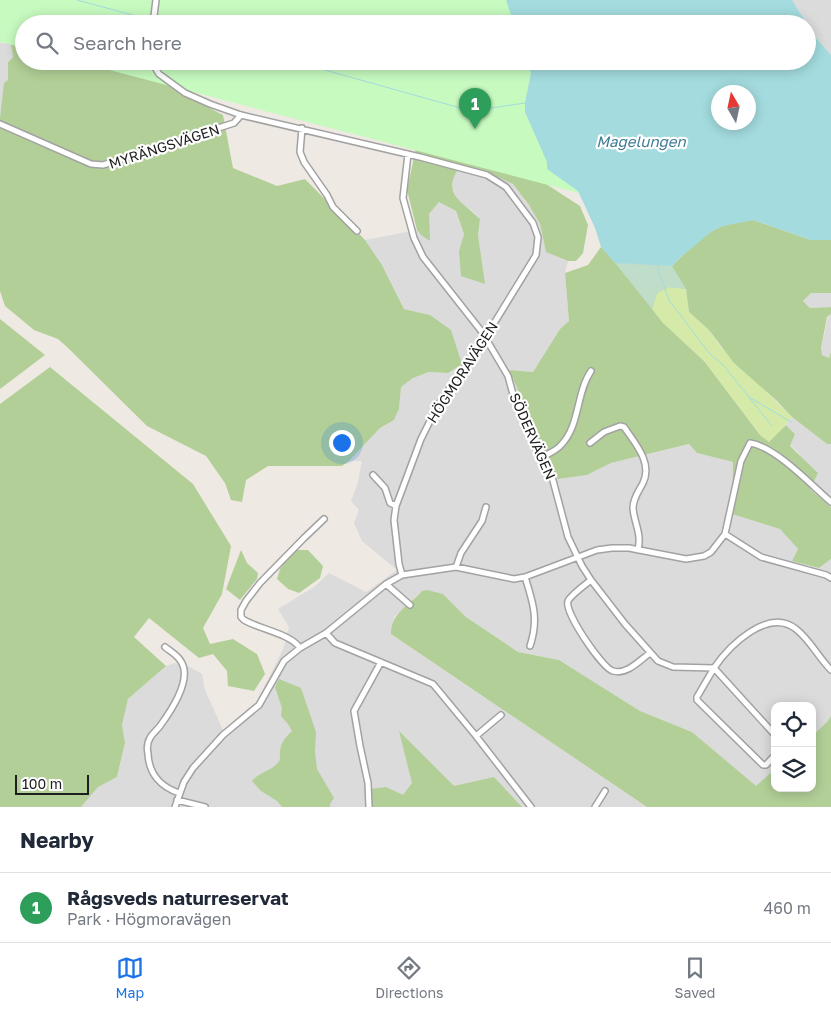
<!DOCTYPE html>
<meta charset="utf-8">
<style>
body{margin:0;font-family:"Golos Text",sans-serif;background:#f6f6f7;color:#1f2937}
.controls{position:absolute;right:15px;bottom:15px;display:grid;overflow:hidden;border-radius:10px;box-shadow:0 2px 12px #0003}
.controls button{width:45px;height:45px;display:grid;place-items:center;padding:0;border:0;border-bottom:1px solid #e0e1e3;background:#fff;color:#1f2937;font:25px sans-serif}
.compass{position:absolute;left:711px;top:85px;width:45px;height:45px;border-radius:50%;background:#fff;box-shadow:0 2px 12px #0003;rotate:351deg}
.scale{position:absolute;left:15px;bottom:12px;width:74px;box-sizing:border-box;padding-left:5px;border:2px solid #1e1e1e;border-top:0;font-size:14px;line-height:18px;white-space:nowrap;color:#1e1e1e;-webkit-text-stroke:4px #fff;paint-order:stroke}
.you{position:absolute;left:341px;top:442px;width:18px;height:18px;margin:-12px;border:4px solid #fff;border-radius:50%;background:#1a73e8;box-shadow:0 0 0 8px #1a73e833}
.badge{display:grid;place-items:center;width:32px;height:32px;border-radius:50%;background:#1a73e8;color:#fff;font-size:16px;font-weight:700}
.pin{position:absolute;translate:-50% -41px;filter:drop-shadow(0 1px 2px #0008)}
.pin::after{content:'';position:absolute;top:26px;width:18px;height:15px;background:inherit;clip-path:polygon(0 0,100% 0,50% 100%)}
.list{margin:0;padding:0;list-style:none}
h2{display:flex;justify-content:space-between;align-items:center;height:65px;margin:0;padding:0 20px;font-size:21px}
h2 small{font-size:16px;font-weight:400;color:#747a83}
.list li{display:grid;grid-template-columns:32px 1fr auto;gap:15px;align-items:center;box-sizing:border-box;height:70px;padding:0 20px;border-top:1px solid #e0e1e3}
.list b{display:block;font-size:19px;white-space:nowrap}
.list p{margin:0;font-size:16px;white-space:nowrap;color:#747a83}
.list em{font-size:16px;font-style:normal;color:#747a83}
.icon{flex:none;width:28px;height:28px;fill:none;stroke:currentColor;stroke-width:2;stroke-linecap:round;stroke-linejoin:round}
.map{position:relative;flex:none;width:831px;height:807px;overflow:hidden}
.search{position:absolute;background:#fff;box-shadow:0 2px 12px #0003;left:15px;right:15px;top:15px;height:55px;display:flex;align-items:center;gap:12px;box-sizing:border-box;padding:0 18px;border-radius:28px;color:#747a83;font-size:19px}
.sheet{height:135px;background:#fff}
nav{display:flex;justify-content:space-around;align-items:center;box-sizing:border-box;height:70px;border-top:1px solid #e0e1e3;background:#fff;font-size:14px;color:#747a83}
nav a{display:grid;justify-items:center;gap:2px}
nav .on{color:#1a73e8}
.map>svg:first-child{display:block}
.residential{fill:#dcdbdb}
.grass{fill:#d5eaa8}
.forest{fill:#b2cf97}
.wetland{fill:#c0ddca}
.park{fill:#c6fabf}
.water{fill:#a3dbde;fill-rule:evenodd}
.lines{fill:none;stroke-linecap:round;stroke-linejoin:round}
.stream{stroke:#a3dbde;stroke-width:1}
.street-casing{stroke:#a2a2a2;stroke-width:8}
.street{stroke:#fff;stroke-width:5}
.labels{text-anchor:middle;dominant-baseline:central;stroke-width:4.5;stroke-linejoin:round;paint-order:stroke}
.street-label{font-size:14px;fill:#1e1e1e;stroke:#fff}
.water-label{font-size:15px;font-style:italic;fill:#407c97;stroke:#fff}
</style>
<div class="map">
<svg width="831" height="807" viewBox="0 0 831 807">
<rect width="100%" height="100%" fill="#efe9e3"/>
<path class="residential" d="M792,0H831V55L816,38Z
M0,43L11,44L13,57L8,62V80L0,118Z
M461,165L484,171L513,184L529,205L540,224L546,252L568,261L565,273L569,321L560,329L533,372L510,370L558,479L587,475L611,463L690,444L697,453L733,462L732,514L780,529L798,549L792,561L819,568L831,559V716L827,722L812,736V706H775V769L756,787L692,732L640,711L559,660L518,652L466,617L443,594L422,591L394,617L391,634L647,807H81L98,787L117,777L125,744L122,725L128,699L166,666L175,663L190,667L202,674L205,690L223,730L257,702L284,647L289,627L278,609L314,587L329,573L366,592L397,570L362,541L354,523L359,510L351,501L358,482L362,461H349L380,428L394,420L399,409L401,387L413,378L429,372L448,373L430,315L404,309L382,265L365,240L417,230L421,235L429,214L439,202L456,211L464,234L459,251L484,284L478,235L480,219L471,210L459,202L452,188L454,176Z
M811,293H831V307L810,308L803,301Z
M831,314V352L829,358L822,355L821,348L828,317Z
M792,417L827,444H831V507L810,488L814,482L799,453L790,445L795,434L786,425Z"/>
<path class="grass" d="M669,287L686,289L689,312L709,330L720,346L792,417L777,435L769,442L760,435L704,361L663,323L652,309L656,293Z"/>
<path class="forest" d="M2,17L24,24V61H230L196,79L190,98L223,115L233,168L277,186L305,179L365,240L382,265L404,309L430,315L451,330L462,364L448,373L429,372L413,378L401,387L399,409L394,420L380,428L349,461L342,466H268L246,480L242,502L231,500L225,483L206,456L147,426L67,347L58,339L34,330L5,306L0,291V118L4,83L8,80V62L13,57L11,44Z
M420,130L543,182L580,206L588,225L583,253L576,261H568L546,252L540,224L529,205L513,184L484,171L461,165C440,194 461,200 480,219L478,235L485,284L461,276L459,251L464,234L456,211L439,202L429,214L430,241L421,235L417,230L407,190Z
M753,220L811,240H831V293H811L803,301L810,308L831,307V314L827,317L821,348L822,355L829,358L831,352V444H827L792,417L777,401L734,363L709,330L689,312L686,289L669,287L657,293L652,309L663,323L704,361L760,435L769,442L786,425L795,434L790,446L818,473L810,489L831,507V559L819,568L792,561L798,549L780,529L732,514L733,462L697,453L689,444L611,463L587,475L558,479L509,370L533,372L560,329L569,321L565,273L588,265L601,247L616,263L672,266C685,253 705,233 722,226C732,223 743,222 753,220Z
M0,319L45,355L0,389Z
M50,367L193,484L231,546L222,594L203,628L210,644L233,639L257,654L265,674L254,691L228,686L227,671L213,654L199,658L149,618L134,637L166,666L128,699L122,725L125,743L117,777L98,787L81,807H0V404Z
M241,550L247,563L258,573L257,579L240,600L226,589Z
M294,550H308L323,566L320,578L299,593L288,589L277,579L280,569Z
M427,590L443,594L466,617L518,652L559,660L640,711L692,732L756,786L775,769V788H812V736L827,722L831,716V807H647L391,634C391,612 409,606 422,591Z
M279,679L301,688L316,732L315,752L317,769L334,798L330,804V807H282L277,801L261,791L252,781C263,769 271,773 280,760C279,747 282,740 292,731L288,724L281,716L282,708L275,687Z
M399,731L454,786L494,777L522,807H373L370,789L386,787L403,795L412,783Z"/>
<path class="wetland" d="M615,263L672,266L686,289L669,287L657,293L652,309Z"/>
<path class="park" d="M0,0H625L648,24H24V48L0,42Z
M75,61H645L590,196Z"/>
<path class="water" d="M506,0H792L816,38L831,55V240H811L753,220L723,226L712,231L681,257L672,266L615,263L601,247L595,228L578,191L547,169V162L525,112V103L531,73L527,61H807V24H514ZM748,92V122H718V92Z"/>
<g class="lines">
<path class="stream" d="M77,0L151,20
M155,21L163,24
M293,61L471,111L525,103
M657,266L669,300L709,353L724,366L772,426
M751,398L791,422"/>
<defs>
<path id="street" d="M153,24L156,0
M151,61L159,74L185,93L210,104L241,115L420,157L487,175L506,187L533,223L538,237L536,255L485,338L438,405L421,439L396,506L394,520L399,564L402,575L386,584L326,633L300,648L284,661L259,705L223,735L193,768L184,782L175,807
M0,124L91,164L103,165L234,123L241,115
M302,128L300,152L304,162L327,195L333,207L357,231
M408,154L403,198L414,238L423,257L482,332L508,376L514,398L544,456L551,473L568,537L582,566L591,580L625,624L658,661L673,667L714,668C729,646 768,607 796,629C811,641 818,657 831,670
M590,443L604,432L620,426L624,427C635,443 653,463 643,483C639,491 633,498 633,508C634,523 642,533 638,550
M544,456C550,453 557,450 561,445C580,426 576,393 591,371
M373,475L385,488L390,503L396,506
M725,534L761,557L826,575L831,578
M456,567L461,553L482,521L486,507
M402,575L456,567L514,579L525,577L597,550L612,548H629L686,559L704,556L711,552L725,534L741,461L750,443C776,447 811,485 831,502
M525,577C533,602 539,620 530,646
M591,580C586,584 571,595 568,601C564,612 602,668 613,671C627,675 640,660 650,653
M386,584L410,605
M326,633L335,643L433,684L476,736L531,807
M165,647C170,651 177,655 180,660C194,678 171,711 160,726C157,730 152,734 150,738C147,743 147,749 148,754C149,774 161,787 179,793
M300,648C291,634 259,629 244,620L241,617V610L246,601L260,583L304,538L324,519
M775,735L714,668L697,697V700L763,765H766L775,755
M476,736L501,715
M177,800L205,807
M369,807L368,783L360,746L354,711L381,662
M595,807L605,791"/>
</defs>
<use href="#street" class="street-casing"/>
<use href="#street" class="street"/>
</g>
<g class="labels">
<g class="street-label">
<text transform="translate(164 146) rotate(-18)">MYRÄNGSVÄGEN</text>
<text transform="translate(462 372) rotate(-57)">HÖGMORAVÄGEN</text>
<text transform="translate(533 436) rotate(66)">SÖDERVÄGEN</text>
</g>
<g class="water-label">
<text x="641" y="141">Magelungen</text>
</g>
</g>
</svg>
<div class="controls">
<button><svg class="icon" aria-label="locate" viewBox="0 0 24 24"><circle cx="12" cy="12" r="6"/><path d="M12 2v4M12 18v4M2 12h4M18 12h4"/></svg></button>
<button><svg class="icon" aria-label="layers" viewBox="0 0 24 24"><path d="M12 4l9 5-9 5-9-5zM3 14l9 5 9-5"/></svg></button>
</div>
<svg class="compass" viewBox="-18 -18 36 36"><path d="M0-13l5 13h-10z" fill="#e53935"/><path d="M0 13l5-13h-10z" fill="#747a83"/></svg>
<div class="scale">100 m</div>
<div class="you"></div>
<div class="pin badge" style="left:475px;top:129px;background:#2e9e5b">1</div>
<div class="search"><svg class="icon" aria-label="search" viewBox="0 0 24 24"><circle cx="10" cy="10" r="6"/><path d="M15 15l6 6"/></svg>Search here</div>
</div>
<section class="sheet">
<h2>Nearby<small></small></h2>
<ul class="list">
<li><span class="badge" style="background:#2e9e5b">1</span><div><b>Rågsveds naturreservat</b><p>Park · Högmoravägen</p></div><em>460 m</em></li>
</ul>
</section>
<nav>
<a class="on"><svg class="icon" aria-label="map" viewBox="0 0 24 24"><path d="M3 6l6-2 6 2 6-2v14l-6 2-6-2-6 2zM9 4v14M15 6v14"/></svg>Map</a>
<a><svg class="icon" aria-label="directions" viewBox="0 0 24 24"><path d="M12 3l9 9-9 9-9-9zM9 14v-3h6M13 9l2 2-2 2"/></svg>Directions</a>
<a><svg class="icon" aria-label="saved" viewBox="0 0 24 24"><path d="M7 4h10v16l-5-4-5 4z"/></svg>Saved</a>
</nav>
